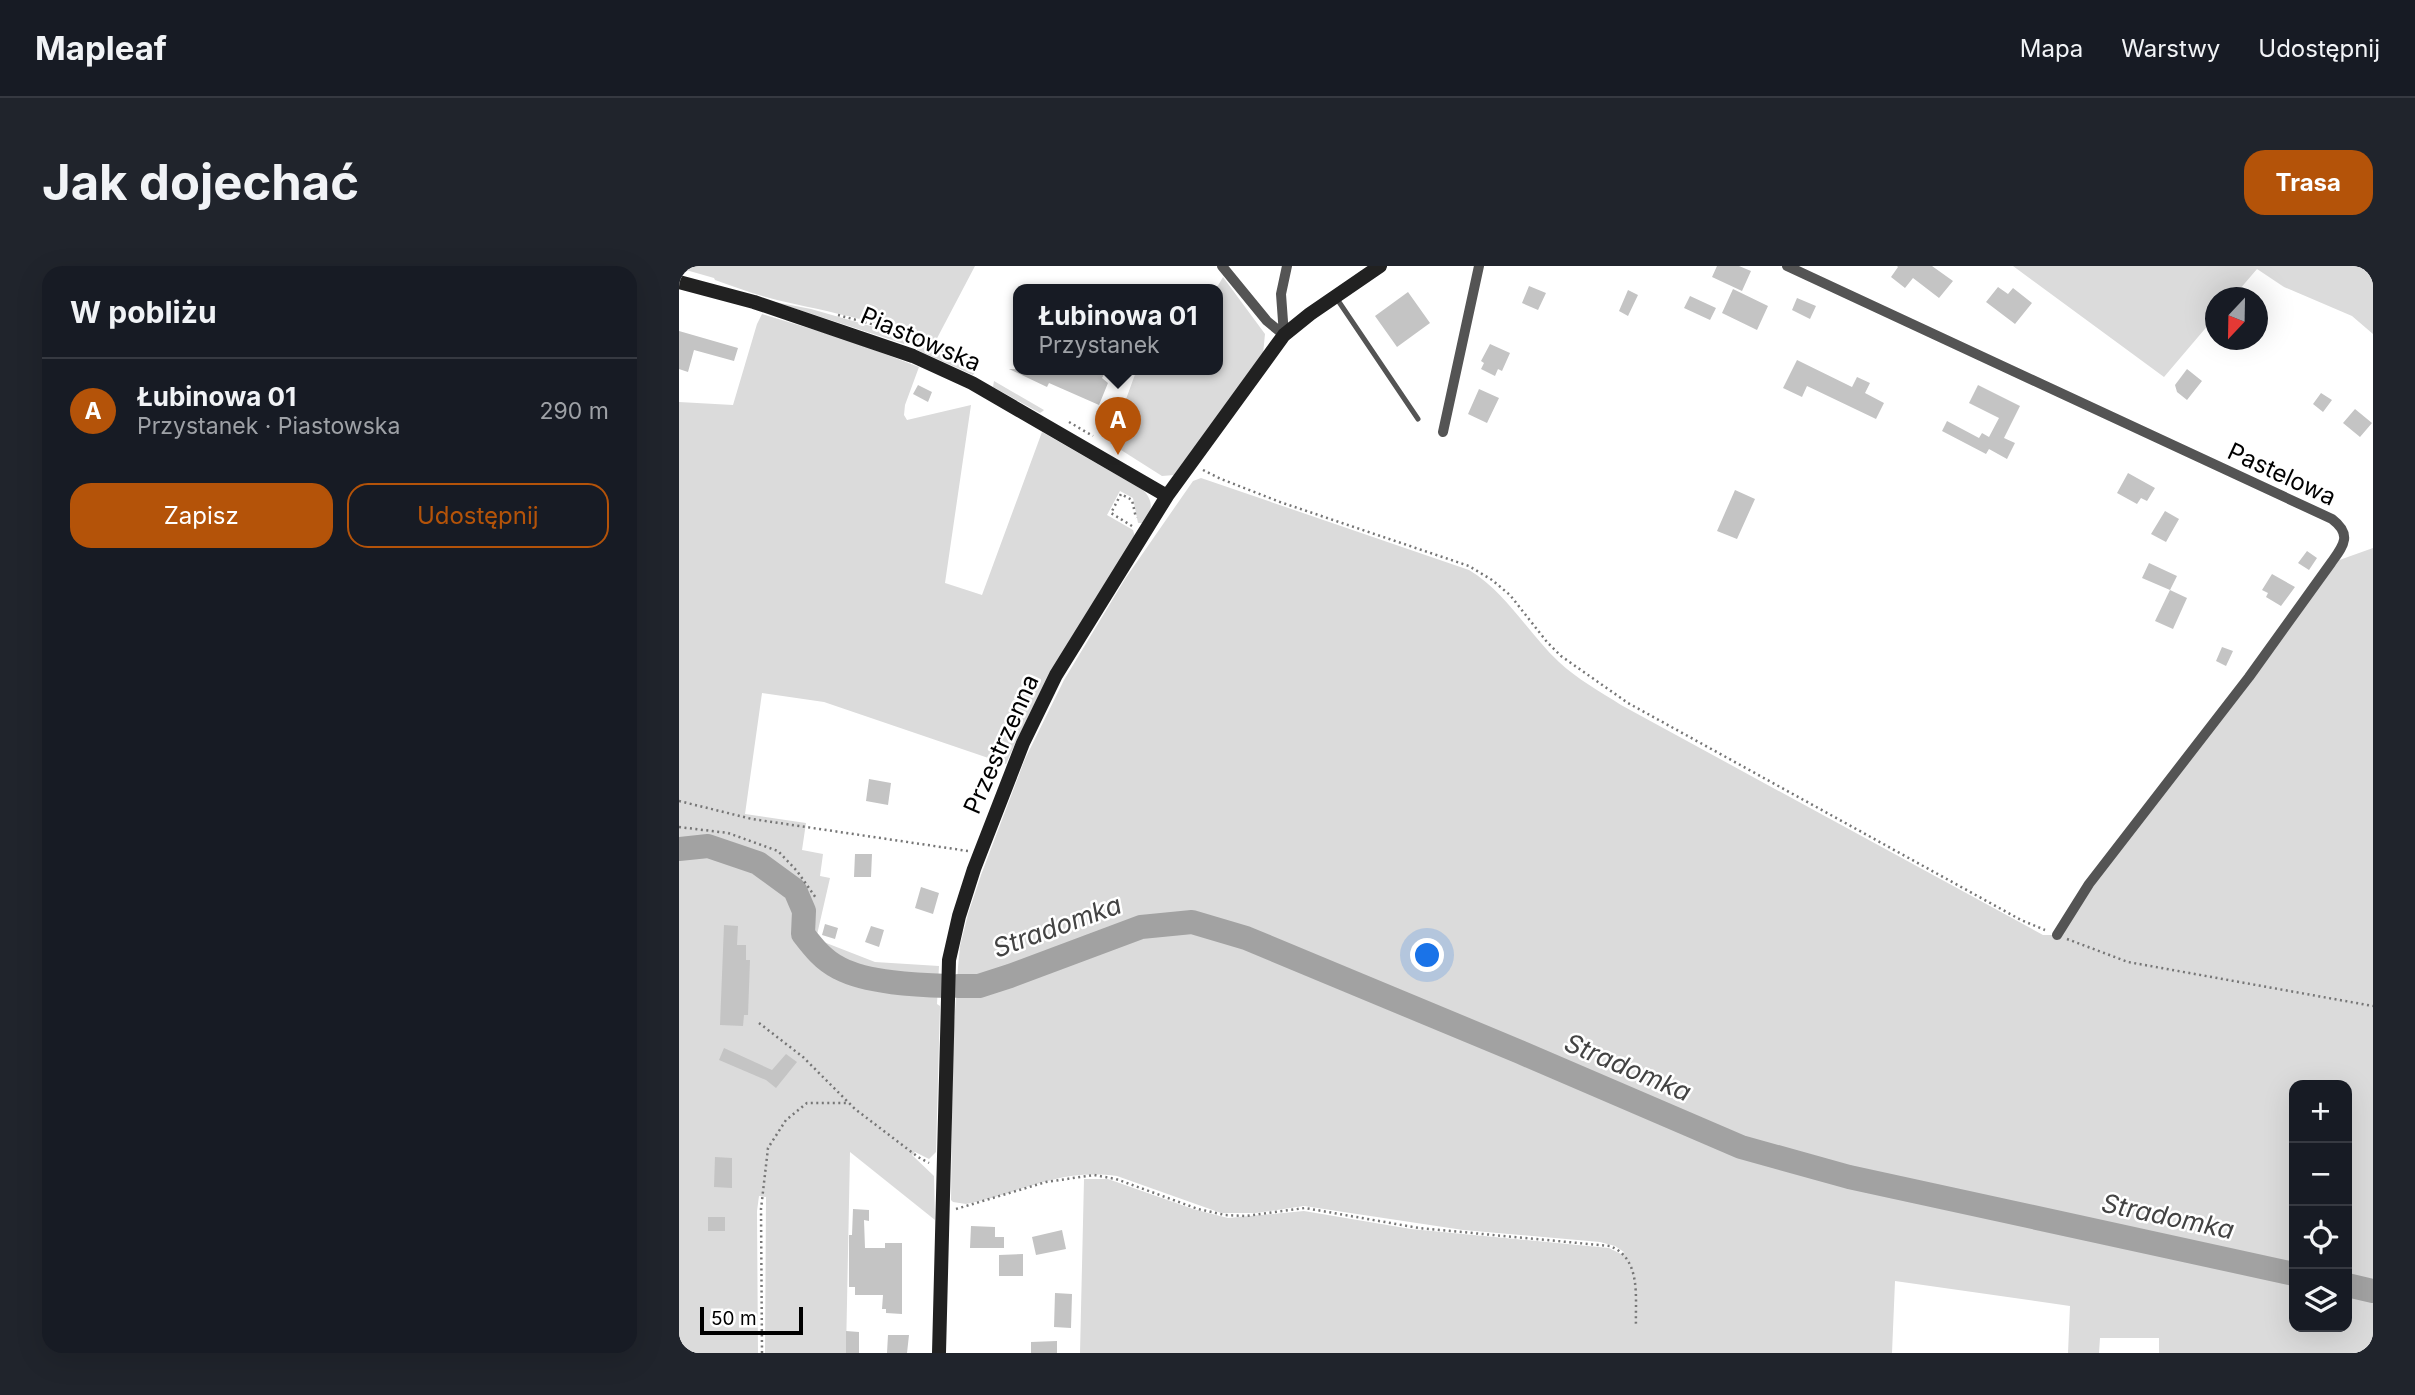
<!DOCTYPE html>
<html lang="pl">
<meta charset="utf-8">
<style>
body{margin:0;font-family:Inter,sans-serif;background:#20242c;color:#f1f3f6}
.controls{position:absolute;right:21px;bottom:21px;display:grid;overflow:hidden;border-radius:14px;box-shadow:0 7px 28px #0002}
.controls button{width:63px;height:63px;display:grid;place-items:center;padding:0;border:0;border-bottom:2px solid #363941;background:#171b24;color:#f1f3f6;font:35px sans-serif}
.compass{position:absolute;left:1526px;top:21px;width:63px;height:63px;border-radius:50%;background:#171b24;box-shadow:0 7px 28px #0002;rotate:202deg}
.scale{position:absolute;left:21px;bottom:18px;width:103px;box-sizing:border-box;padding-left:7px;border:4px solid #000;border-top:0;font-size:19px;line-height:24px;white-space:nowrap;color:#000;-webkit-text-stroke:5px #fff;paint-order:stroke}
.you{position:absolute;left:749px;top:690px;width:24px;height:24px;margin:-18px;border:5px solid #fff;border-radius:50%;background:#1a73e8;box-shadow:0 0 0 10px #1a73e833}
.badge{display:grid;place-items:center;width:46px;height:46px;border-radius:50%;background:#b45309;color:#fff;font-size:23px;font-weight:700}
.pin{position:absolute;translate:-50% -58px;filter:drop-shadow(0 2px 4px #0008)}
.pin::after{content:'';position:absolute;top:37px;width:24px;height:21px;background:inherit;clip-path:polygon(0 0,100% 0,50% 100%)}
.popup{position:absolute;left:334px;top:18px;width:210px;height:91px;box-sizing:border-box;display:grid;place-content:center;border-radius:14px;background:#171b24;filter:drop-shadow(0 2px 5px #0005);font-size:23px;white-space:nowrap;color:#9ea1a6}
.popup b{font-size:26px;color:#f1f3f6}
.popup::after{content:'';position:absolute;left:50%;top:100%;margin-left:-14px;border:14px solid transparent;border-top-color:#171b24}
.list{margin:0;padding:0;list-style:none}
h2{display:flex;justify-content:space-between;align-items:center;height:91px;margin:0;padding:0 28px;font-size:30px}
h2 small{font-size:23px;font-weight:400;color:#9ea1a6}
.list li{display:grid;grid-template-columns:46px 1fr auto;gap:21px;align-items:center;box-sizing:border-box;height:105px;padding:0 28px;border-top:2px solid #363941}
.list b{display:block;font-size:26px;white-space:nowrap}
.list p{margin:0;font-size:23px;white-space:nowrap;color:#9ea1a6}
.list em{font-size:23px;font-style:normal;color:#9ea1a6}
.actions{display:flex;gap:14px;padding:21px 28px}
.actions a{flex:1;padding:16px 0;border:2px solid #b45309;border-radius:21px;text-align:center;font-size:24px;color:#b45309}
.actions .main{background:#b45309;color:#fff}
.icon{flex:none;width:38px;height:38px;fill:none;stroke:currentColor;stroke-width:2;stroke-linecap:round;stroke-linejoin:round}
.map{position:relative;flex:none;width:1694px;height:1087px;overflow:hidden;border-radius:21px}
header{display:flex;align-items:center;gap:42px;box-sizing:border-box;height:98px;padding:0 35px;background:#171b24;border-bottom:2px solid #363941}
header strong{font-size:33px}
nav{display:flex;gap:38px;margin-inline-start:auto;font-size:24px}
.intro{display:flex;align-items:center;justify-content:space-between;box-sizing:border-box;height:168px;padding:0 42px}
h1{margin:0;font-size:49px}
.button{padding:18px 32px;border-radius:21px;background:#b45309;color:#fff;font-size:24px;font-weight:700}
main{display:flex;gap:42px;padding:0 42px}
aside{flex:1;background:#171b24;border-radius:21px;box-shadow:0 7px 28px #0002}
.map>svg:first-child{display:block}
.green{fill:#dbdbdb;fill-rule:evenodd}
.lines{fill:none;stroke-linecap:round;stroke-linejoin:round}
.river{stroke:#a2a2a2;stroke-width:24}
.building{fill:#c4c4c4}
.path{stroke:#767676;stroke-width:2.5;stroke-dasharray:2 3.5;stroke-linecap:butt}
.lane{stroke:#545454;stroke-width:5}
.street{stroke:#545454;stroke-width:10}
.secondary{stroke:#212121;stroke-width:14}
.labels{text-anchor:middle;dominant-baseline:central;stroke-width:5;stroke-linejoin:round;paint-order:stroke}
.street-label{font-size:24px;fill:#000;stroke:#fff}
.water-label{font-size:26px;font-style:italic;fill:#434343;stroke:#fff}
</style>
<header>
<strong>Mapleaf</strong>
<nav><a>Mapa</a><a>Warstwy</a><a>Udostępnij</a></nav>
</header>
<div class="intro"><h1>Jak dojechać</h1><a class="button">Trasa</a></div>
<main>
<aside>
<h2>W pobliżu<small></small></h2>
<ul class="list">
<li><span class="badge">A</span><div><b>Łubinowa 01</b><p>Przystanek · Piastowska</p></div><em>290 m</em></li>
</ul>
<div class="actions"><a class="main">Zapisz</a><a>Udostępnij</a></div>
</aside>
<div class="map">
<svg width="1694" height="1087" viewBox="0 0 1694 1087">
<rect width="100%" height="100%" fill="#fff"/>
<path class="green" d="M0,0H296L255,78C205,56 151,46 98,34C77,29 56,21 36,14L35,12L0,2Z
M1334,0H1694V68L1673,50L1605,21L1578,3L1554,31L1536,32V51L1485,111Z
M544,11L586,68L584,88L495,209L483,210L431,177L458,103H539V23H537Z
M96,36L132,43L230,71L225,78Z
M83,48L172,75L240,101L226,139L225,149L228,154L292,139L266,317L303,329L363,166L464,224C475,235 473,244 466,257H459L454,232L441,225L428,249L454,264L456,271C408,345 362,417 327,498L145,436L83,427L66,548L127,557L123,584L144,588L141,610L151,612L137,673L196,696L260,700L258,738L261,740L257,886L250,893L236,886L233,889L255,910L256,954L171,886L167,1087H86L87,931L80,930L78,945L79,1087H0V136L54,139L78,58Z
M240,75L297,105L294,109L238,84Z
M315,115L365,144L364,145L361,147L314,121Z
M522,212L790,304C828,327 848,366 880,396C898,413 922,426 942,439L1364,669H1378L1652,297L1694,282V1087H1480V1072H1421L1420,1087H1389L1391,1040L1216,1015L1213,1087H401L405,913H429L514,943L549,952L625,945L732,963L930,982L942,988L945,986L936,980L921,976L784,964L625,940L577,947H542L438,910C378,902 343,927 287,938L274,936L272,934L274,776L279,701L281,680L289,648L302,609L346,493L385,414L446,313L514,215ZM1615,819H1668V1061H1615Z"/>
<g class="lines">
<path class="river" d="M0,583L29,580L79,597L116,624L125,645L124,668C134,681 144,694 160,702C188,717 238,719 269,720
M279,720H300L331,710L462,661L513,656L567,672L841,786L1062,881L1170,911L1615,1008
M1668,1019L1694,1025"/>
</g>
<path class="building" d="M1038,0H1060L1072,5L1063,25L1033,11Z
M1218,0H1253L1274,15L1260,32L1234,12L1226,22L1212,11L1219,1Z
M850,20L867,27L859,44L843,37Z
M1319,21L1329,28L1334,22L1353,37L1336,58L1307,36Z
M1054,23L1089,40L1078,64L1043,47Z
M949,24L959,29L949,50L940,45Z
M729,26L751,57L718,81L696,50Z
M1011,30L1037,42L1031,54L1005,42Z
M1118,32L1137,40L1131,53L1113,44Z
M0,65L59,82L55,95L15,84L9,106L0,103Z
M811,78L831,87L823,105L819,103L816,110L802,103L805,97L802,95Z
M1118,94L1173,121L1178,111L1191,117L1186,127L1205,137L1197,153L1128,120L1123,131L1104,122Z
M330,103H428L423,112L429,117L420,139L370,117L368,121Z
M1508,103L1523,115L1508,134L1498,126L1496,119Z
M239,119L253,126L249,136L234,128Z
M1299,119L1341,140L1325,172L1336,177L1328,193L1310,183L1307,188L1263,165L1268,155L1300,172L1303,167L1310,171L1320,152L1290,137Z
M800,123L820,132L808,157L789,148Z
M1642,127L1653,134L1644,146L1634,138Z
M1676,143L1693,157L1681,171L1664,157Z
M1449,207L1476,222L1468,235L1462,232L1458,238L1438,227Z
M1056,224L1076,233L1058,273L1038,265Z
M1486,245L1500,253L1487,276L1472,268Z
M1628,285L1638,292L1630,304L1619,297Z
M1470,297L1498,310L1491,324L1463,312Z
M1593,308L1616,321L1602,340L1587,331L1589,327L1583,324Z
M1491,324L1508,332L1494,363L1476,355Z
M1543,381L1554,385L1547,400L1537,395Z
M190,513L212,517L209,539L187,535Z
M176,588H193L192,611H175Z
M242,621L260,627L254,648L236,642Z
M146,658L159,662L156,673L143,669Z
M45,659L59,660L58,679H67V694H71L69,749H65L64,760L41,759Z
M192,660L205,664L200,681L186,676Z
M45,782L93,804L107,788L118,796L97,822L87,814L40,794Z
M36,891L53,892V922L35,921Z
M174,943L190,944V955L185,954L186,982H206V977H223V1048L207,1047V1043H203L204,1029H176V1021H170V969H173Z
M29,951H46V965H29Z
M292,960L316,961V971H325V982H291Z
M383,964L387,983L357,989L353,971Z
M344,988V1010H320V989Z
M376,1027L393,1028L392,1062L375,1061Z
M167,1065L180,1066V1087H167Z
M209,1069H230L228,1087H208Z
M378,1075V1087H352V1076Z"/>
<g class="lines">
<path class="path" d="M159,49L229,68L293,101
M390,156L414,170
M524,204L542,213L601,236L790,300L813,314L831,329L868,376L882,390L949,437L1342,654L1366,664
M453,260L432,247L442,228L453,234L457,252
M0,535L73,553L289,585
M0,561L49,567L99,585L118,605L137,632
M1388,673L1449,696L1694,740
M80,757L124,791L176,843L239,891L250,897
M277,943L367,916L415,909L437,913L519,943L546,949L567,950L626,942L740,962L931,980C963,993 956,1032 957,1060
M83,1087L82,943L89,882L107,854L128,837H170"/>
<path class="lane" d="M658,33L739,153"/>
<path class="street" d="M543,0L588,55L605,69
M1108,0L1653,253C1674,269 1664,280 1652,297L1570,411L1410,618L1378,669
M605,69L602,28L608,0
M764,166L800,0"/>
<path class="secondary" d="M0,16L75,36L234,90L293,117L488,230
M260,1087L270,694L280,650L295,603L344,477L377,409L465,267L488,230L605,69L631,48L701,0"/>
</g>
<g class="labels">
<g class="street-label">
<text transform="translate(242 73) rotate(23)">Piastowska</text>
<text transform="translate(1603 208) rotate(25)">Pastelowa</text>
<text transform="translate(322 478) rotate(-66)">Przestrzenna</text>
</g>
<g class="water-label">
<text transform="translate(378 660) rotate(-20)">Stradomka</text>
<text transform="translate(949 801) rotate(23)">Stradomka</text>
<text transform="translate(1489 950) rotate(12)">Stradomka</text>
</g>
</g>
</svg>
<div class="controls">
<button>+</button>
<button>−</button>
<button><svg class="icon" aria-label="locate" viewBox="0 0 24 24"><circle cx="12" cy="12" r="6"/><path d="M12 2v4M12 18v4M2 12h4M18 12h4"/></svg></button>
<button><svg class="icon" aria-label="layers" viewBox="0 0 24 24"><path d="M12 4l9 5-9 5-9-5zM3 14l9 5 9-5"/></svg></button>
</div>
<svg class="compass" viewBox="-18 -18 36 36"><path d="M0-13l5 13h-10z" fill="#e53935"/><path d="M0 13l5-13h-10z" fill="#9ea1a6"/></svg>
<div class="scale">50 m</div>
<div class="you"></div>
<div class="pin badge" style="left:439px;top:189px">A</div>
<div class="popup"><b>Łubinowa 01</b>Przystanek</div>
</div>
</main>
